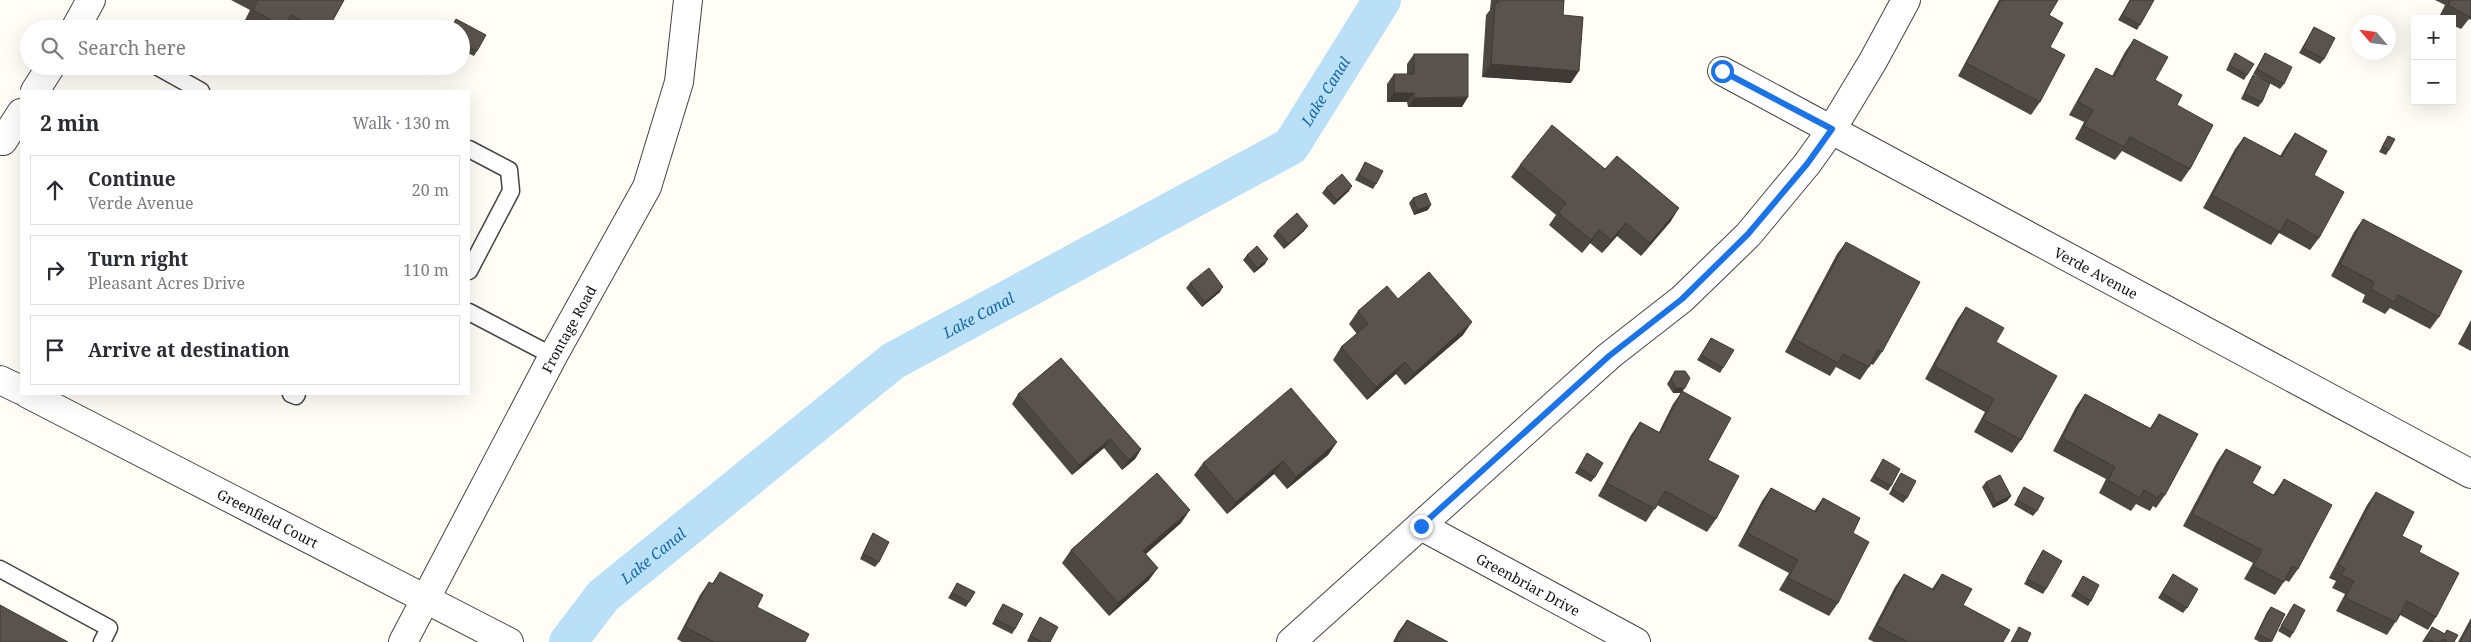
<!DOCTYPE html>
<meta charset="utf-8">
<style>
body{margin:0;font-family:"Noto Serif",serif;background:#f2f2f3;color:#2b2b33}
.controls{position:absolute;right:15px;top:15px;display:grid;overflow:hidden;border-radius:0px;box-shadow:0 5px 20px #0002}
.controls button{width:45px;height:45px;display:grid;place-items:center;padding:0;border:0;border-bottom:1px solid #e1e1e2;background:#fff;color:#2b2b33;font:25px sans-serif}
.compass{position:absolute;left:2351px;top:15px;width:45px;height:45px;border-radius:50%;background:#fff;box-shadow:0 5px 20px #0002;rotate:298deg}
.stop{position:absolute;width:15px;height:15px;margin:-11px;border:4px solid #1a73e8;border-radius:50%;background:#fff}
.stop.end{background:#1a73e8;border-color:#fff;box-shadow:0 1px 5px #0008}
.list{margin:0;padding:0;list-style:none}
h2{display:flex;justify-content:space-between;align-items:center;height:65px;margin:0;padding:0 20px;font-size:21px}
h2 small{font-size:16px;font-weight:400;color:#7c7c81}
.list li{display:grid;grid-template-columns:32px 1fr auto;gap:15px;align-items:center;box-sizing:border-box;height:70px;margin:0 10px 10px;padding:0 10px;border:1px solid #e1e1e2;border-radius:0px}
.list b{display:block;font-size:19px;white-space:nowrap}
.list p{margin:0;font-size:16px;white-space:nowrap;color:#7c7c81}
.list em{font-size:16px;font-style:normal;color:#7c7c81}
.icon{flex:none;width:28px;height:28px;fill:none;stroke:currentColor;stroke-width:2;stroke-linecap:round;stroke-linejoin:round}
.map{position:relative;flex:none;width:2471px;height:642px;overflow:hidden}
.search{position:absolute;background:#fff;box-shadow:0 5px 20px #0002;left:20px;top:20px;width:450px;height:55px;display:flex;align-items:center;gap:12px;box-sizing:border-box;padding:0 18px;border-radius:28px;color:#7c7c81;font-size:19px}
.panel{position:absolute;background:#fff;box-shadow:0 5px 20px #0002;left:20px;top:90px;width:450px;height:305px;border-radius:0px}
.map>svg:first-child{display:block}
.lines{fill:none;stroke-linecap:round;stroke-linejoin:round}
.canal{stroke:#b9e0f7;stroke-width:38}
.lane-casing{stroke:#444;stroke-width:19}
.street-casing{stroke:#444;stroke-width:30}
.lane{stroke:#fff;stroke-width:16}
.street{stroke:#fff;stroke-width:28}
.wall{fill:#4d4742}
.shaded-wall{fill:#3f3936}
.building{fill:#5a524d;stroke:#3f3936}
.route{stroke:#1a73e8;stroke-width:6}
.labels{text-anchor:middle;dominant-baseline:central;stroke-width:5;stroke-linejoin:round;paint-order:stroke}
.street-label{font-size:14px;fill:#111;stroke:#fff}
.water-label{font-size:15px;font-style:italic;fill:#1768a6;stroke:#fff}
</style>
<div class="map">
<svg width="2471" height="642" viewBox="0 0 2471 642">
<rect width="100%" height="100%" fill="#fffdf5"/>
<g class="lines">
<path class="canal" id="s1" d="M568,642L603,596L893,361L1291,146L1382,0"/>
<defs>
<path id="lane" d="M156,66L201,91
M469,149L509,170L511,191L469,271
M469,312L553,356
M291,394L296,396L297,394
M0,569L109,628L102,642"/>
<g id="street">
<path d="M75,29L91,0"/>
<path id="s2" d="M1722,71L2471,474"/>
<path d="M35,91L51,66"/>
<path d="M3,141L21,113"/>
<path d="M0,380L21,390"/>
<path id="s3" d="M28,394L509,642"/>
<path id="s4" d="M1421,526L1636,642"/>
<path id="s5" d="M403,642L553,356L647,187L679,82L688,0"/>
<path d="M1291,642L1609,356L1682,299L1748,235L1807,164L1832,129L1873,61L1906,0"/>
</g>
</defs>
<use href="#lane" class="lane-casing"/>
<use href="#street" class="street-casing"/>
<use href="#lane" class="lane"/>
<use href="#street" class="street"/>
</g>
<path class="wall" d="M231,0H344L328,29H285L283,28V29H256L244,22L250,10Z
M1491,0H1564L1563,15L1571,83L1482,77L1486,15L1490,10Z
M1999,0H2058L2049,15L2050,47L2040,102L2031,115L1958,76Z
M2130,0H2154L2137,30L2118,20Z
M2435,0H2471V20L2469,19L2461,29L2452,25V19H2441L2439,17L2445,5Z
M456,19L477,51L474,56L461,50V29H450Z
M2314,27L2324,59L2320,64L2299,53Z
M2134,39L2155,80L2177,105L2190,169L2181,182L2122,151L2115,160L2075,139L2084,122L2069,115L2088,81L2096,68L2112,76L2125,52Z
M2235,53L2247,75L2244,80L2226,70Z
M2265,53L2284,84L2280,89L2253,74Z
M1414,54L1462,107H1408L1407,102H1387V84L1394,74H1407V64Z
M2253,75L2262,102L2258,107L2241,99L2250,80Z
M2295,133L2314,175L2319,238L2310,250L2279,233L2271,245L2203,208L2235,149L2244,137L2280,156L2286,146Z
M2388,136L2389,150L2386,155L2379,152Z
M1365,162L1376,184L1373,189L1355,180Z
M1520,165L1605,169L1671,221L1641,256L1617,236L1602,253L1590,243L1582,253L1549,225L1556,215L1511,177Z
M1326,188L1349,191L1334,205L1322,193Z
M1413,198L1428,210L1414,215L1409,203Z
M2363,219L2439,317L2430,329L2390,308L2385,314L2362,302L2365,295L2331,276L2354,232Z
M1308,226L1304,231L1284,249L1273,236L1277,231Z
M1846,242L1882,352L1873,365L1871,364L1860,380L1836,367L1830,376L1785,352L1837,254Z
M1247,255L1265,264L1254,273L1243,260Z
M1190,283L1220,292L1202,307L1186,288Z
M1398,299L1463,335L1405,385L1396,374L1367,400L1333,360L1341,347L1357,334L1349,324L1358,311Z
M1966,307L1996,342L2021,440L2012,453L1974,432L1985,412L1925,379L1957,320Z
M2471,320V351L2458,344Z
M1711,338L1723,368L1720,373L1697,360Z
M1675,371L1708,460L1716,519L1707,532L1657,505L1646,522L1598,496L1631,435L1640,422L1659,432L1673,404L1681,393H1673L1667,384Z
M1018,394L1141,449L1135,459L1122,470L1104,448L1072,475L1012,404Z
M2085,394L2150,428L2159,414L2165,495L2156,508L2153,506L2150,511L2136,504L2131,511L2099,493L2106,479L2053,451L2076,407Z
M1337,442L1328,455L1287,489L1274,474L1227,514L1194,475L1203,463Z
M2226,449L2252,483L2273,495L2284,479L2298,569L2289,582L2285,580L2275,595L2244,579L2253,563L2183,526L2217,462Z
M1587,453L1595,477L1591,482L1575,473Z
M1883,459L1891,486L1888,491L1870,481Z
M1901,473L1907,498L1903,503L1889,494Z
M1986,482L2011,496L2007,501L1993,508L1982,487Z
M2024,487L2037,511L2033,516L2014,505Z
M1771,488L1814,511L1823,498L1853,533L1838,603L1829,616L1779,590L1789,573L1738,546L1762,501Z
M2376,492L2402,536L2419,552L2436,617L2428,630L2400,615L2387,635L2336,611L2345,594L2332,588L2336,581L2329,578L2367,505Z
M1181,523L1146,554L1149,580L1109,616L1062,563L1071,550Z
M873,533L879,562L875,567L860,559L870,538Z
M2043,550L2046,589L2043,594L2024,584Z
M720,572L757,607L805,642H682L677,639L700,595L709,582L712,584Z
M1904,574L1932,589L1942,574L1963,605L2003,642H1874L1868,639L1895,587Z
M2173,574L2187,608L2183,613L2158,598Z
M2083,576L2091,601L2088,606L2071,596Z
M957,583L969,602L966,607L948,598Z
M1003,604L1015,629L1012,634L992,624Z
M2294,604L2293,633L2290,638L2278,631Z
M2271,607L2285,614L2271,642H2260L2254,639L2267,612Z
M1040,617L1050,642H1029L1027,641Z
M2471,618V642H2458Z
M1407,620L1448,642H1393L1398,632Z
M2432,627L2444,634L2447,630L2454,642H2422Z"/>
<path class="shaded-wall" d="M1491,64L1579,71L1571,83L1482,77Z
M1394,93H1414L1407,102H1387Z
M1468,97L1462,107H1408L1414,98Z
M1352,186L1349,191L1334,205L1337,200Z
M1431,205L1428,210L1414,215L1417,210Z
M1679,208L1671,221L1641,256L1650,243Z
M1626,223L1617,236L1602,253L1611,240Z
M1308,226L1304,231L1284,249L1288,244Z
M1599,230L1590,243L1582,253L1591,240Z
M1268,259L1265,264L1254,273L1257,268Z
M1223,287L1220,292L1202,307L1205,302Z
M1472,322L1463,335L1405,385L1414,373Z
M1405,362L1396,374L1367,400L1376,387Z
M1676,388H1685L1681,393H1673Z
M1110,439L1104,448L1072,475L1079,465Z
M1337,442L1328,455L1287,489L1296,477Z
M1141,449L1135,459L1122,470L1129,460Z
M1283,461L1274,474L1227,514L1236,502Z
M2011,496L2007,501L1993,508L1996,503Z
M1190,510L1181,523L1134,564L1143,551Z
M1158,568L1149,580L1109,616L1118,603Z"/>
<path class="building" d="M258,0H344L328,29H318L291,15L284,27L253,10Z
M1499,0H1564L1563,15L1583,17L1579,71L1491,64L1495,3H1498Z
M2001,0H2058L2049,15L2063,23L2050,47L2065,55L2040,102L1966,63Z
M2130,0H2154L2140,25L2122,15Z
M2450,0H2471V15L2470,17L2448,5Z
M456,19L486,35L477,51L461,43V29H451Z
M2314,27L2335,38L2324,59L2303,48Z
M2134,39L2168,57L2155,80L2182,95L2177,105L2213,125L2190,169L2130,137L2124,147L2084,126L2093,110L2078,102L2096,68L2114,77Z
M2235,53L2254,64L2247,75L2229,65Z
M2265,53L2292,67L2284,84L2257,69Z
M1414,54H1468V97L1414,98V93H1394V74H1414Z
M2253,75L2270,83L2262,102L2245,94Z
M1552,125L1605,169L1617,156L1679,208L1650,243L1626,223L1611,240L1599,230L1591,240L1558,213L1566,203L1520,165Z
M2295,133L2327,151L2314,175L2344,192L2319,238L2287,219L2280,232L2212,195L2244,137L2282,157Z
M2388,136L2395,139L2389,150L2382,147Z
M1365,162L1383,171L1376,184L1359,175Z
M1342,174L1352,186L1337,200L1326,188Z
M1426,193L1431,205L1417,210L1413,198Z
M1297,213L1308,226L1288,244L1277,231Z
M2363,219L2462,271L2439,317L2398,295L2394,302L2371,289L2374,282L2340,264Z
M1846,242L1920,282L1882,352L1878,350L1869,367L1843,354L1838,363L1794,339Z
M1257,246L1268,259L1257,268L1247,255Z
M1209,268L1223,287L1205,302L1190,283Z
M1429,272L1472,322L1414,373L1405,362L1376,387L1341,347L1368,324L1358,311L1387,286L1398,299Z
M1966,307L2004,328L1996,342L2057,376L2021,440L1983,419L1994,399L1934,366Z
M2471,324V333L2467,331Z
M1711,338L1734,350L1723,368L1701,355Z
M1061,358L1141,449L1129,460L1110,439L1079,465L1018,394Z
M1675,371H1685L1690,378L1685,388H1676L1671,379Z
M1291,388L1337,442L1296,477L1283,461L1236,502L1203,463Z
M1682,391L1731,418L1708,460L1739,476L1716,519L1665,491L1655,509L1607,483L1640,422L1660,433Z
M2085,394L2151,429L2159,414L2198,434L2165,495L2161,493L2158,498L2144,490L2140,498L2108,480L2115,467L2062,438Z
M2226,449L2261,467L2252,483L2275,496L2284,479L2332,505L2298,569L2292,566L2284,582L2253,566L2262,550L2192,514Z
M1587,453L1603,463L1595,477L1579,468Z
M1883,459L1900,469L1891,486L1874,476Z
M1157,473L1190,510L1143,551L1158,568L1118,603L1071,550Z
M1901,473L1916,481L1907,498L1892,489Z
M2000,475L2011,496L1996,503L1986,482Z
M2024,487L2044,498L2037,511L2017,500Z
M1771,488L1816,512L1823,498L1860,518L1853,533L1869,542L1838,603L1788,578L1798,560L1747,533Z
M2376,492L2414,512L2402,536L2422,546L2419,552L2459,573L2436,617L2407,601L2396,622L2345,598L2354,581L2341,575L2345,568L2338,565Z
M873,533L889,542L879,562L863,554Z
M2043,550L2062,561L2046,589L2027,579Z
M720,572L763,595L757,607L809,634L805,642H714L685,627L709,582L713,584Z
M1904,574L1934,590L1942,574L1972,589L1963,605L2010,630L2003,642H1908L1877,626Z
M2173,574L2198,589L2187,608L2162,593Z
M2083,576L2099,585L2091,601L2075,591Z
M957,583L975,592L969,602L952,593Z
M1003,604L1023,614L1015,629L995,619Z
M2294,604L2305,610L2293,633L2281,626Z
M0,605L68,642H0Z
M2271,607L2285,614L2272,641L2257,634Z
M1040,617L1058,627L1050,642H1042L1030,636Z
M1407,620L1448,642H1395Z
M2471,622V642H2460Z
M2019,627L2031,633L2027,642H2011Z
M2432,627L2445,634L2447,630L2458,635L2454,642H2445L2446,640L2443,639L2441,642H2434L2426,638Z"/>
<g class="lines">
<path class="route" d="M1421,526L1609,356L1682,299L1748,234L1807,164L1832,129L1722,71"/>
</g>
<g class="labels">
<g class="street-label">
<text stroke="none"><textPath href="#s2" startOffset="425">Verde Avenue</textPath></text>
<text stroke="none"><textPath href="#s5" startOffset="354">Frontage Road</textPath></text>
<text stroke="none"><textPath href="#s3" startOffset="270">Greenfield Court</textPath></text>
<text stroke="none"><textPath href="#s4" startOffset="122">Greenbriar Drive</textPath></text>
</g>
<g class="water-label">
<text stroke="none"><textPath href="#s1" startOffset="948">Lake Canal</textPath></text>
<text stroke="none"><textPath href="#s1" startOffset="528">Lake Canal</textPath></text>
<text stroke="none"><textPath href="#s1" startOffset="122">Lake Canal</textPath></text>
</g>
</g>
</svg>
<div class="controls">
<button>+</button>
<button>−</button>
</div>
<svg class="compass" viewBox="-18 -18 36 36"><path d="M0-13l5 13h-10z" fill="#e53935"/><path d="M0 13l5-13h-10z" fill="#7c7c81"/></svg>
<div class="stop" style="left:1722px;top:71px"></div>
<div class="stop end" style="left:1421px;top:526px"></div>
<div class="search"><svg class="icon" aria-label="search" viewBox="0 0 24 24"><circle cx="10" cy="10" r="6"/><path d="M15 15l6 6"/></svg>Search here</div>
<section class="panel">
<h2>2 min<small>Walk · 130 m</small></h2>
<ul class="list">
<li><svg class="icon" aria-label="ahead" viewBox="0 0 24 24"><path d="M12 20V5M6 11l6-6 6 6"/></svg><div><b>Continue</b><p>Verde Avenue</p></div><em>20 m</em></li>
<li><svg class="icon" aria-label="right" viewBox="0 0 24 24"><path d="M7 20v-9h11M14 6l5 5-5 5"/></svg><div><b>Turn right</b><p>Pleasant Acres Drive</p></div><em>110 m</em></li>
<li><svg class="icon" aria-label="arrive" viewBox="0 0 24 24"><path d="M6 21V4h12l-3 4 3 4H6"/></svg><div><b>Arrive at destination</b></div></li>
</ul>
</section>
</div>
